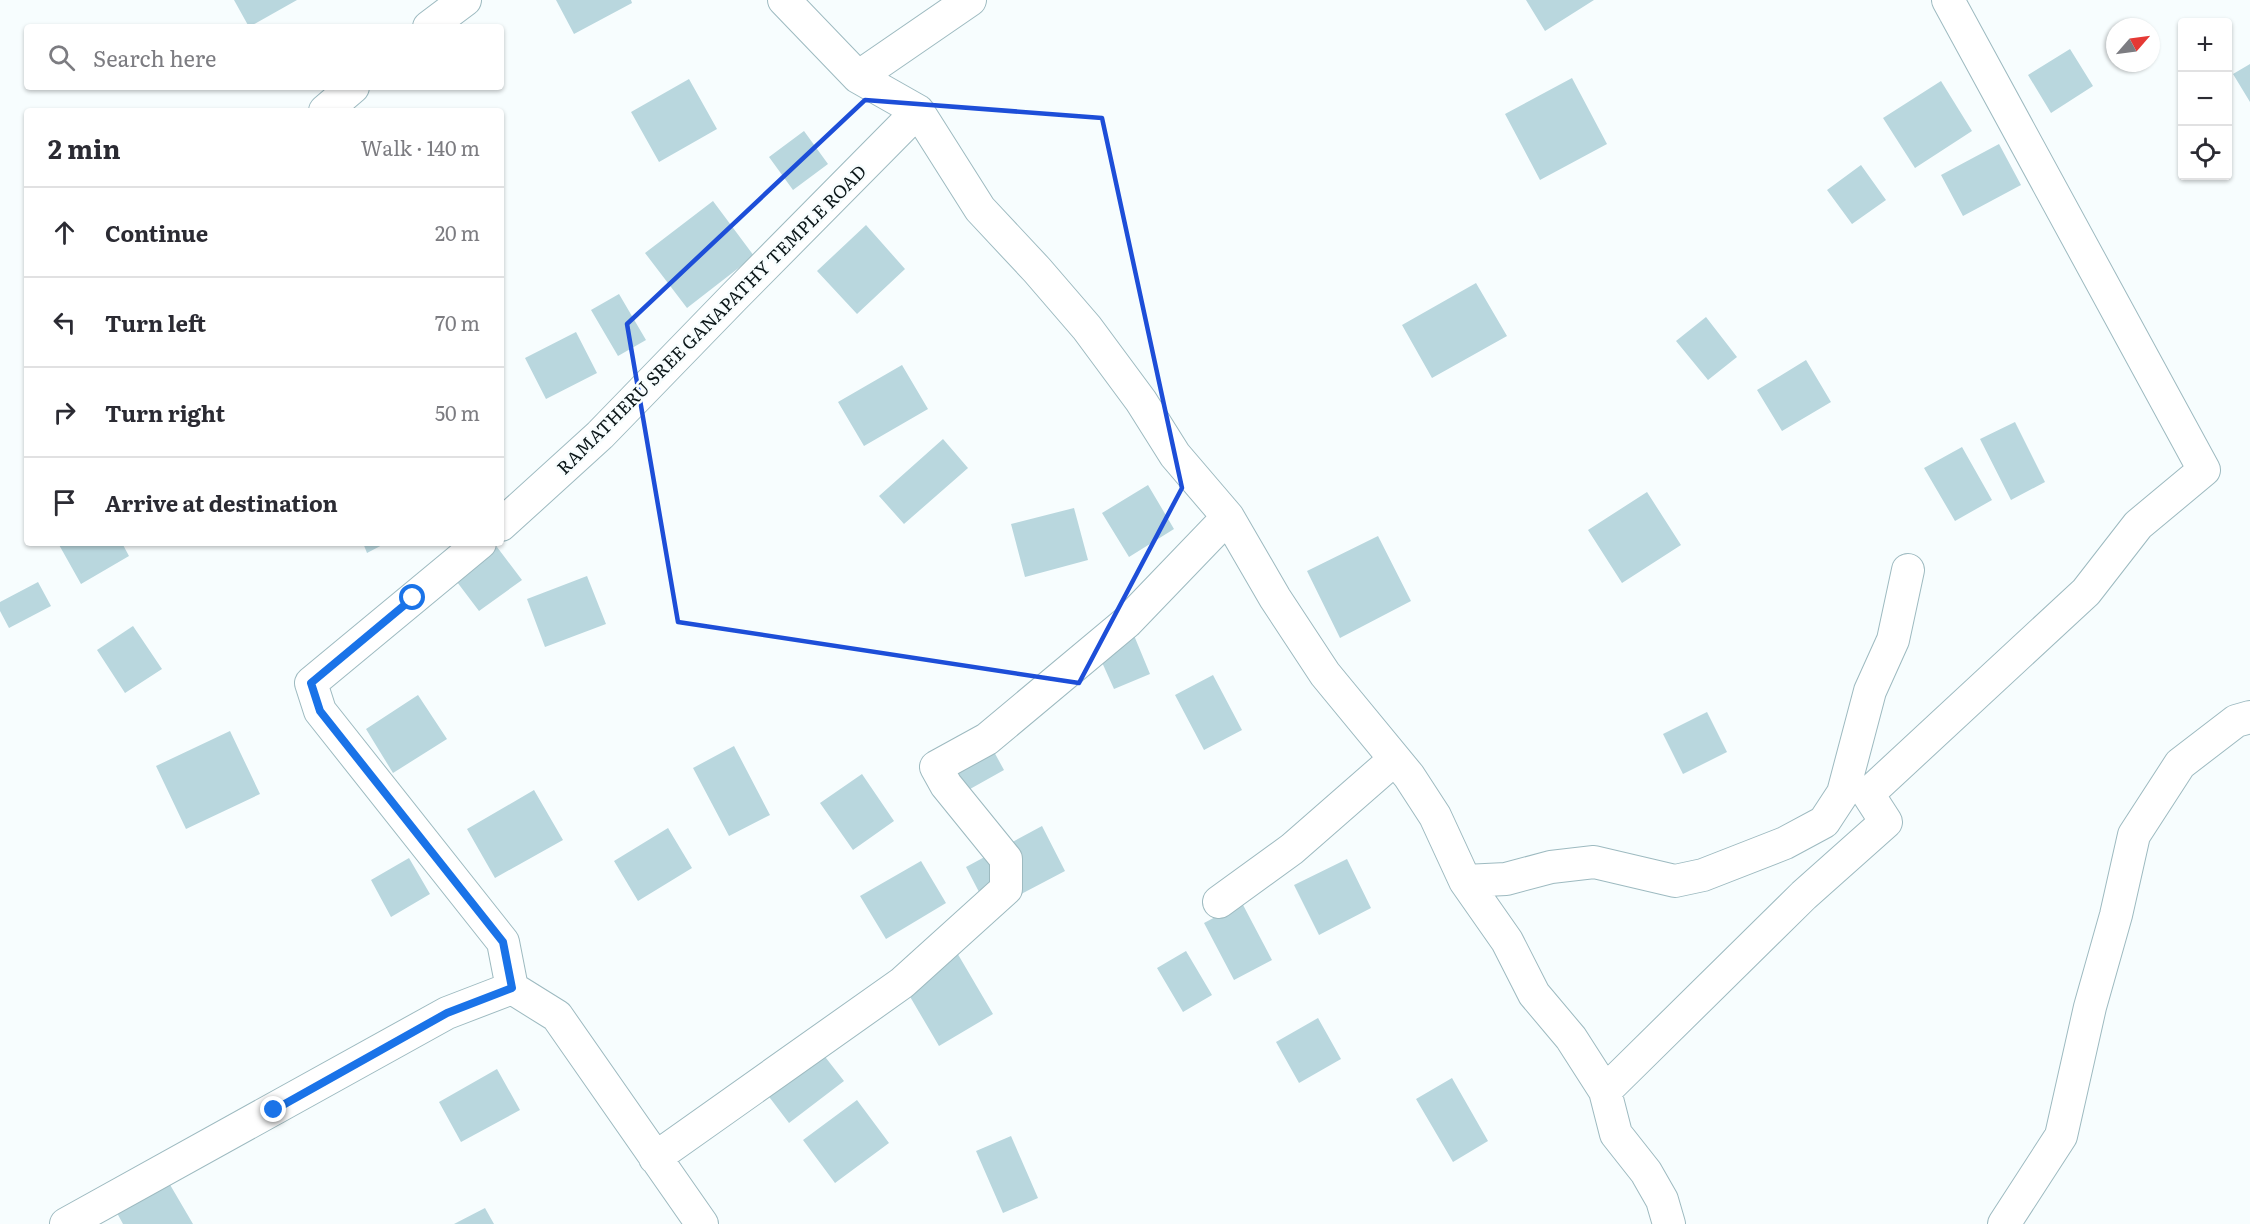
<!DOCTYPE html>
<meta charset="utf-8">
<style>
body{margin:0;font-family:Literata,serif;background:#f2f2f3;color:#2b2b33}
.controls{position:absolute;right:18px;top:18px;display:grid;overflow:hidden;border-radius:6px;box-shadow:0 2px 4px #0004}
.controls button{width:54px;height:54px;display:grid;place-items:center;padding:0;border:0;border-bottom:2px solid #e1e1e2;background:#fff;color:#2b2b33;font:30px sans-serif}
.compass{position:absolute;left:2106px;top:18px;width:54px;height:54px;border-radius:50%;background:#fff;box-shadow:0 2px 4px #0004;rotate:62deg}
.stop{position:absolute;width:18px;height:18px;margin:-14px;border:4px solid #1a73e8;border-radius:50%;background:#fff}
.stop.end{background:#1a73e8;border-color:#fff;box-shadow:0 2px 6px #0008}
.list{margin:0;padding:0;list-style:none}
h2{display:flex;justify-content:space-between;align-items:center;height:78px;margin:0;padding:0 24px;font-size:26px}
h2 small{font-size:20px;font-weight:400;color:#7c7c81}
.list li{display:grid;grid-template-columns:39px 1fr auto;gap:18px;align-items:center;box-sizing:border-box;height:90px;padding:0 24px;border-top:2px solid #e1e1e2}
.list b{display:block;font-size:22px;white-space:nowrap}
.list em{font-size:20px;font-style:normal;color:#7c7c81}
.icon{flex:none;width:33px;height:33px;fill:none;stroke:currentColor;stroke-width:2;stroke-linecap:round;stroke-linejoin:round}
.map{position:relative;flex:none;width:2250px;height:1224px;overflow:hidden}
.search{position:absolute;background:#fff;box-shadow:0 2px 4px #0004;left:24px;top:24px;width:480px;height:66px;display:flex;align-items:center;gap:15px;box-sizing:border-box;padding:0 21px;border-radius:6px;color:#7c7c81;font-size:22px}
.panel{position:absolute;background:#fff;box-shadow:0 2px 4px #0004;left:24px;top:108px;width:480px;height:438px;border-radius:6px}
.map>svg:first-child{display:block}
.building{fill:#b9d7de}
.lines{fill:none;stroke-linecap:round;stroke-linejoin:round}
.minor-casing{stroke:#9dbac0;stroke-width:34}
.minor{stroke:#fff;stroke-width:32}
.route{stroke:#1a73e8;stroke-width:8}
.marked{fill:none;stroke:#1d4ed8;stroke-width:4.5;stroke-linejoin:round}
.labels{text-anchor:middle;dominant-baseline:central;stroke-width:5;stroke-linejoin:round;paint-order:stroke}
.street-label{font-size:18px;fill:#0b1618;stroke:#f7fdfe}
</style>
<div class="map">
<svg width="2250" height="1224" viewBox="0 0 2250 1224">
<rect width="100%" height="100%" fill="#f7fdfe"/>
<path class="building" d="M234,0H297L249,27Z
M556,0H631L632,3L574,34Z
M1526,0H1594L1545,31Z
M2070,49L2093,86L2051,113L2028,75Z
M2250,64V102L2233,74Z
M1572,78L1607,144L1540,180L1505,114Z
M689,79L717,129L659,162L631,112Z
M1941,81L1972,131L1915,168L1883,118Z
M804,131L828,164L793,190L769,157Z
M1999,144L2021,185L1963,216L1941,175Z
M1861,165L1886,200L1852,224L1827,190Z
M713,201L754,256L687,308L645,253Z
M866,225L905,269L857,314L817,271Z
M1476,283L1507,336L1432,378L1402,325Z
M619,294L646,340L618,356L591,310Z
M1706,317L1737,357L1708,380L1676,341Z
M576,332L597,373L546,399L525,358Z
M1806,360L1831,402L1782,431L1757,390Z
M902,365L928,409L864,446L838,402Z
M2015,422L2045,482L2011,500L1980,439Z
M943,439L968,468L904,524L879,496Z
M1962,447L1992,500L1955,521L1924,468Z
M1148,485L1174,529L1129,557L1102,513Z
M1647,492L1681,545L1622,583L1588,530Z
M1074,508L1088,560L1025,577L1011,524Z
M1378,536L1411,601L1340,638L1307,571Z
M58,543H122L129,556L81,584Z
M363,543H386L367,553Z
M497,547L522,580L479,611L454,578Z
M587,576L606,624L545,647L527,599Z
M38,582L51,606L9,628L0,611V602Z
M133,626L162,669L125,693L97,650Z
M1133,633L1150,674L1114,689L1096,649Z
M1213,675L1242,730L1204,750L1175,695Z
M418,695L447,739L393,773L366,729Z
M1707,712L1727,752L1683,774L1663,734Z
M230,731L260,794L186,829L156,766Z
M987,739L1004,770L954,798L936,767Z
M734,746L770,815L729,836L693,768Z
M862,774L894,821L853,850L820,803Z
M534,790L563,840L495,878L467,829Z
M1042,826L1065,871L989,911L966,867Z
M668,828L692,868L638,901L614,861Z
M409,858L430,894L391,917L371,880Z
M1347,859L1371,908L1319,935L1294,885Z
M921,861L946,903L886,939L860,896Z
M1242,903L1272,960L1234,980L1204,923Z
M956,951L993,1014L939,1046L902,983Z
M1186,951L1212,995L1183,1012L1157,968Z
M1318,1018L1341,1059L1299,1083L1276,1042Z
M808,1035L844,1081L789,1123L754,1077Z
M497,1069L520,1110L461,1142L439,1102Z
M1452,1078L1488,1141L1453,1162L1416,1099Z
M857,1100L889,1143L835,1183L803,1140Z
M1011,1136L1038,1198L1003,1213L976,1151Z
M169,1183L193,1224H123L117,1213Z
M485,1208L494,1224H454Z"/>
<g class="lines">
<defs>
<path id="minor" d="M784,0L858,77L918,111L980,209L1037,270L1087,328L1141,401L1175,455L1228,517L1275,598L1325,674L1409,776L1435,816L1465,881L1507,941L1534,994L1571,1038L1605,1091L1616,1134L1646,1172L1662,1200L1669,1224
M429,27L465,0
M858,77L970,0
M325,111L353,87
M501,525L600,435L733,298L918,111
M480,543L311,683L320,711L503,942L512,988
M1465,881L1506,879L1551,867L1594,862L1675,881L1703,875L1785,843L1824,822L1843,793L1870,691L1893,640L1908,570
M1219,902L1292,849L1395,759
M1605,1091L1804,895L1886,822L1868,794L2086,592L2138,525L2204,470L1948,0
M655,1158L902,983L1006,889V859L946,785L936,767L987,739L1127,622L1228,517
M66,1224L447,1013L512,988L557,1016L702,1224
M2004,1224L2061,1136L2090,1007L2116,915L2134,835L2180,764L2236,721L2250,717"/>
</defs>
<use href="#minor" class="minor-casing"/>
<use href="#minor" class="minor"/>
</g>
<g class="lines">
<path class="route" d="M274,1110L447,1013L512,988L503,942L320,711L311,683L413,598"/>
</g>
<path class="marked" d="M865,100L1102,118L1182,488L1079,683L678,622L627,324Z"/>
<g class="labels">
<g class="street-label">
<text transform="translate(711 319) rotate(-45)">RAMATHERU SREE GANAPATHY TEMPLE ROAD</text>
</g>
</g>
</svg>
<div class="controls">
<button>+</button>
<button>−</button>
<button><svg class="icon" aria-label="locate" viewBox="0 0 24 24"><circle cx="12" cy="12" r="6"/><path d="M12 2v4M12 18v4M2 12h4M18 12h4"/></svg></button>
</div>
<svg class="compass" viewBox="-18 -18 36 36"><path d="M0-13l5 13h-10z" fill="#e53935"/><path d="M0 13l5-13h-10z" fill="#7c7c81"/></svg>
<div class="stop" style="left:413px;top:598px"></div>
<div class="stop end" style="left:274px;top:1110px"></div>
<div class="search"><svg class="icon" aria-label="search" viewBox="0 0 24 24"><circle cx="10" cy="10" r="6"/><path d="M15 15l6 6"/></svg>Search here</div>
<section class="panel">
<h2>2 min<small>Walk · 140 m</small></h2>
<ul class="list">
<li><svg class="icon" aria-label="ahead" viewBox="0 0 24 24"><path d="M12 20V5M6 11l6-6 6 6"/></svg><div><b>Continue</b></div><em>20 m</em></li>
<li><svg class="icon" aria-label="left" viewBox="0 0 24 24"><path d="M17 20v-9H6M10 6l-5 5 5 5"/></svg><div><b>Turn left</b></div><em>70 m</em></li>
<li><svg class="icon" aria-label="right" viewBox="0 0 24 24"><path d="M7 20v-9h11M14 6l5 5-5 5"/></svg><div><b>Turn right</b></div><em>50 m</em></li>
<li><svg class="icon" aria-label="arrive" viewBox="0 0 24 24"><path d="M6 21V4h12l-3 4 3 4H6"/></svg><div><b>Arrive at destination</b></div></li>
</ul>
</section>
</div>
